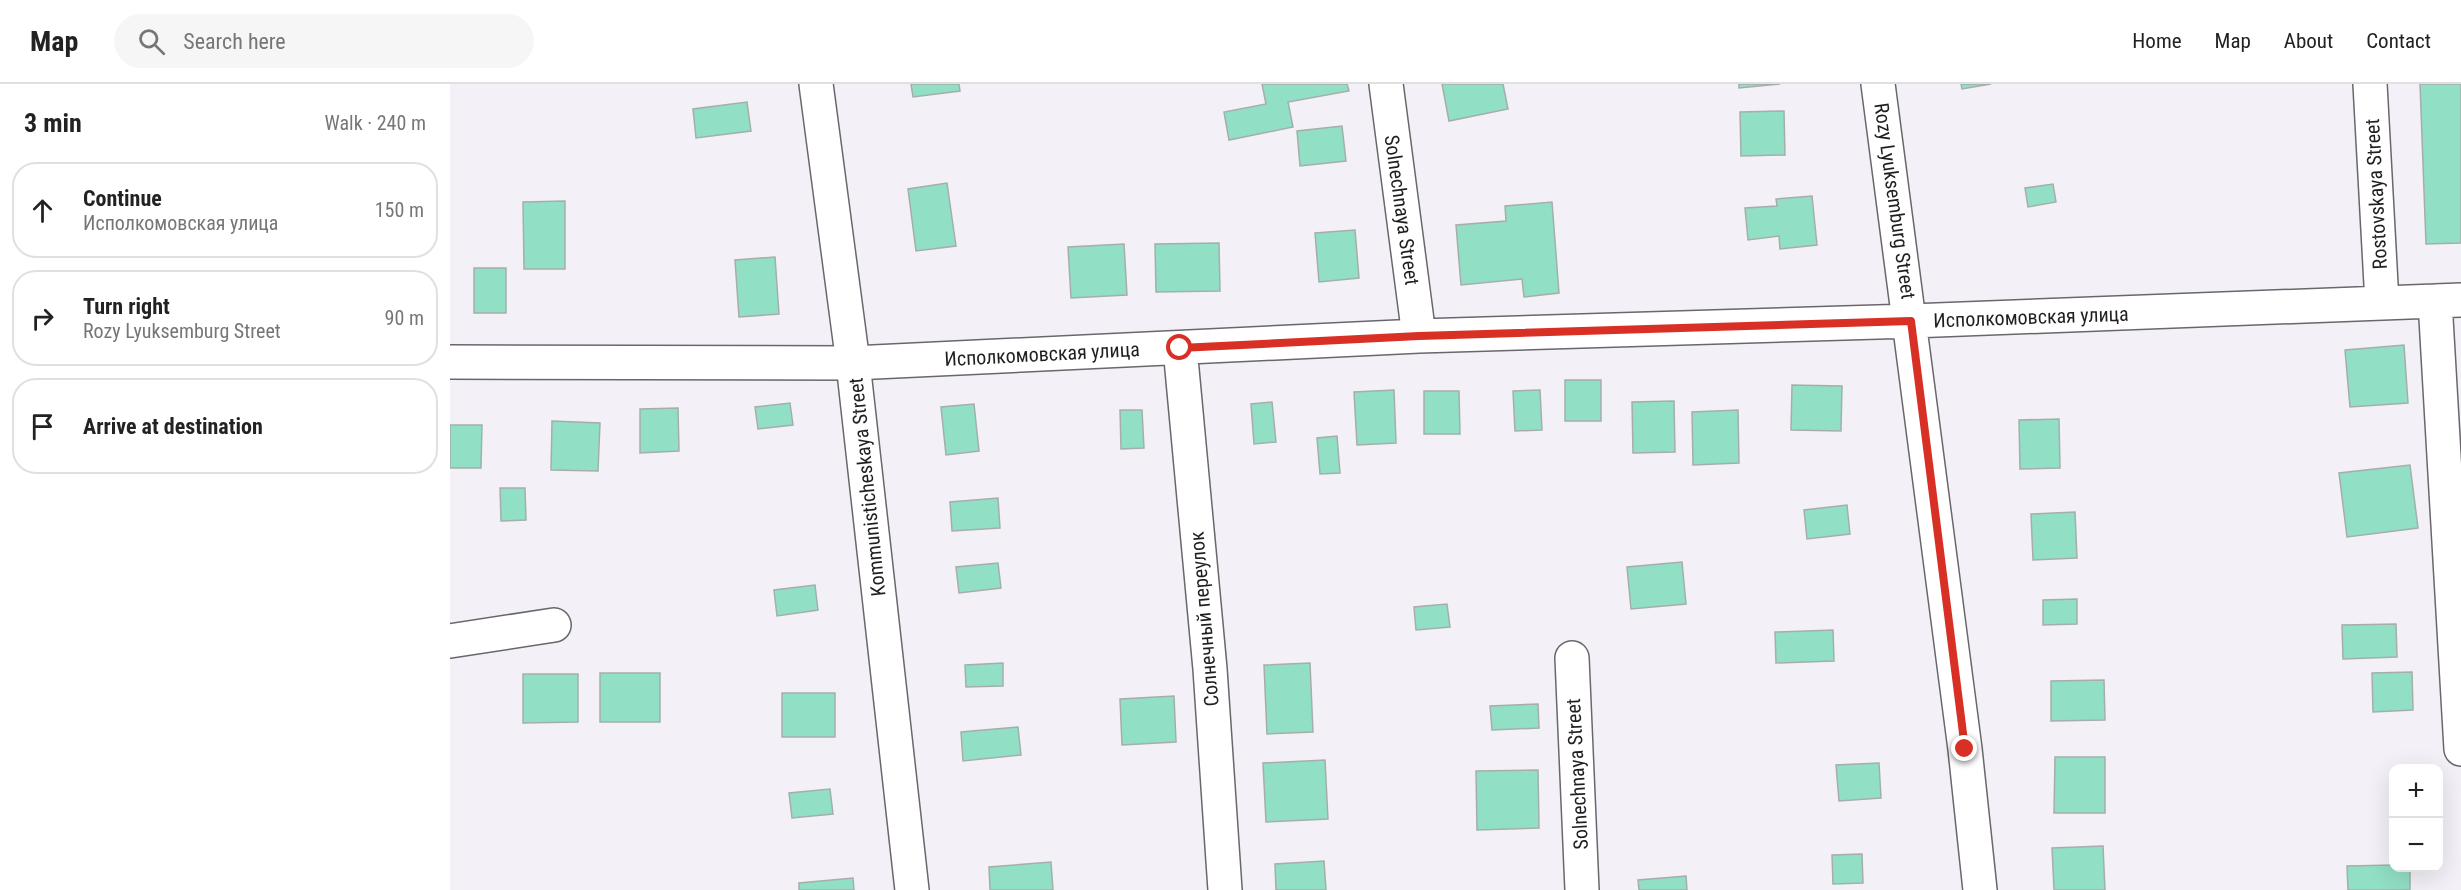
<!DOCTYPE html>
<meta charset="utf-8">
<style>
body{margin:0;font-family:"Roboto Condensed",sans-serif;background:#f6f6f6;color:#222}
.controls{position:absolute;right:18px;bottom:18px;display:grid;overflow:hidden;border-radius:12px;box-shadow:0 6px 24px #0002}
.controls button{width:54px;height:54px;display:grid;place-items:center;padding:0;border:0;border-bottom:2px solid #e0e0e0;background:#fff;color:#222;font:30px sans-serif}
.stop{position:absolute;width:18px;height:18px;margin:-14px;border:4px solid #d93025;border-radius:50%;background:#fff}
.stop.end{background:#d93025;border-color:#fff;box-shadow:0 2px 6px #0008}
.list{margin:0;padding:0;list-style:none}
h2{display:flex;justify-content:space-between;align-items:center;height:78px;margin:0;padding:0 24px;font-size:26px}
h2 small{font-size:20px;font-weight:400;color:#767676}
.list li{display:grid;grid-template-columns:39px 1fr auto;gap:18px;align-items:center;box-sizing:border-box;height:96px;margin:0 12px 12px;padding:0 12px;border:2px solid #e0e0e0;border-radius:24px}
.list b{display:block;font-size:22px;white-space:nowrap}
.list p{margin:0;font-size:20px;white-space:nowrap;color:#767676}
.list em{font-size:20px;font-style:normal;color:#767676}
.icon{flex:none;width:33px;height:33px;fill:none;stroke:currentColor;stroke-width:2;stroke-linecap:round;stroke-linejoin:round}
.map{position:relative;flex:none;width:2011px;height:806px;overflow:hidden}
header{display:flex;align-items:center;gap:36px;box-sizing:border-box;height:84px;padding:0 30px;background:#fff;border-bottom:2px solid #e0e0e0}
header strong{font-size:28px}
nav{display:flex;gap:33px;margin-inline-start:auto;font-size:21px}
.search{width:420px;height:54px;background:#f6f6f6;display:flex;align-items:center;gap:15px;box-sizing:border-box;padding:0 21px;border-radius:33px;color:#767676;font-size:22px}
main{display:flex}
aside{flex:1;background:#fff}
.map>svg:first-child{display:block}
.building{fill:#91dfc4;stroke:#a5aeab;stroke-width:1.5}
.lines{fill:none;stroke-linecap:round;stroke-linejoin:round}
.minor-casing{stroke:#6a666c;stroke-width:36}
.secondary-casing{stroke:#6a666c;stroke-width:36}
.minor{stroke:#fff;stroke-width:33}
.secondary{stroke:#fff;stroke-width:33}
.route{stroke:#d93025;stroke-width:8}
.labels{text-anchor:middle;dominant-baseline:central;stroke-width:5;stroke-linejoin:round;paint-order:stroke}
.street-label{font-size:20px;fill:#201e21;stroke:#fff}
</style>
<header>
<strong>Map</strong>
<div class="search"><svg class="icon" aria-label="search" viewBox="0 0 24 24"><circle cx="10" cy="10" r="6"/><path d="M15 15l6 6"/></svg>Search here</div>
<nav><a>Home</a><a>Map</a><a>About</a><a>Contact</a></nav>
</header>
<main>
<aside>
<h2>3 min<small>Walk · 240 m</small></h2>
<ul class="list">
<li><svg class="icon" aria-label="ahead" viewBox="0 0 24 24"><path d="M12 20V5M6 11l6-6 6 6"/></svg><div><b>Continue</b><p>Исполкомовская улица</p></div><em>150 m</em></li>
<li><svg class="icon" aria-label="right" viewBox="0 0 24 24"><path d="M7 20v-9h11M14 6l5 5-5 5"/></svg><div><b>Turn right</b><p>Rozy Lyuksemburg Street</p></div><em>90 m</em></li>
<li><svg class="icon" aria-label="arrive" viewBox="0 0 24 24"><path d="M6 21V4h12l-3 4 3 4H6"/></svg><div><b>Arrive at destination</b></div></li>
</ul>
</aside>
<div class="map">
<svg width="2011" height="806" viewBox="0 0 2011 806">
<rect width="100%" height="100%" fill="#f4f0f7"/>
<path class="building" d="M461,0H509L510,7L463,13Z
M812,0H897L899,7L838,18L843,43L779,56L774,28L816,20Z
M992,0H1053L1058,25L999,37Z
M1289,0H1330L1289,4Z
M1511,0H1541L1512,5Z
M1970,0H2011V159L1976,160Z
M297,18L301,47L246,54L243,25Z
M1334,27L1335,71L1291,72L1290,28Z
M892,42L896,77L850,82L847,47Z
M497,99L506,162L466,167L458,105Z
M1603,100L1606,118L1578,123L1575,104Z
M1362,112L1367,161L1330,165L1329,152L1298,156L1295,124L1327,122L1326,115Z
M115,117V185H74L73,118Z
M1102,118L1109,209L1074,213L1072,195L1011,201L1006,141L1056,137L1055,122Z
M905,146L909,194L869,198L865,149Z
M769,159L770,207L706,208L705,160Z
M674,160L677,211L621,214L618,163Z
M325,173L329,230L289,233L285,176Z
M24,184H56V229H24Z
M1954,261L1958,319L1900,323L1895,266Z
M1115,296H1151V337H1115Z
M1342,301L1392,302L1391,347L1341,346Z
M944,306L946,359L907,361L904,308Z
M1090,306L1092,346L1065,347L1063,307Z
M974,307H1009L1010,350H974Z
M1224,317L1225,368L1183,369L1182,318Z
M822,318L826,358L804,360L801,320Z
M340,319L343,341L308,345L305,323Z
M524,320L529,367L496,371L491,323Z
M228,324L229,367L190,369V325Z
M670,326H692L694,364L671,365Z
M1288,326L1289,379L1243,381L1242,328Z
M1609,335L1610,384L1570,385L1569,336Z
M102,337L150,339L148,387L101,386Z
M0,341H32L31,384H0Z
M887,352L890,389L870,390L867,354Z
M1960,381L1968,444L1897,453L1889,389Z
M50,404H75L76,436L51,437Z
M548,414L550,444L502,447L500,418Z
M1397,421L1400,450L1357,455L1354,426Z
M1625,428L1627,474L1583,476L1581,430Z
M1232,478L1236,520L1181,525L1177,483Z
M548,479L551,504L509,509L506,483Z
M365,501L368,526L327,532L324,506Z
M1627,515V540L1593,541V516Z
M997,520L1000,543L966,546L964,523Z
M1946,540L1947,573L1893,575L1892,541Z
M1383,546L1384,577L1326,579L1325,548Z
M553,579V602L516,603L515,581Z
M860,579L863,648L817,650L814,581Z
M1962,588L1963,626L1923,628L1922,589Z
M150,589H210V638H150Z
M73,590H128V638L73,639Z
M1654,596L1655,636L1601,637V597Z
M332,609H385V653H332Z
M724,612L726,658L672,661L670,615Z
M1088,620L1089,644L1042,646L1040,622Z
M568,643L571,671L513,677L511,648Z
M1605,673H1655V729H1604Z
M875,676L878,735L816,738L813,679Z
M1429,679L1431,714L1389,717L1386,681Z
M1088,686L1089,744L1027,746L1026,687Z
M380,705L383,730L342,734L339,709Z
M1653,762L1655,806H1604L1602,764Z
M1412,770L1413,799L1383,800L1382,771Z
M874,777L876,806H826L825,780Z
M601,778L603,806H540L539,783Z
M1944,781V784H1960V806H1898L1897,782Z
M1236,792L1237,806H1189L1188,796Z
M403,794L404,806H349V799Z"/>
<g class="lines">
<defs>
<path id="minor" d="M936,0L969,252
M1428,0L1515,665L1530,806
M1920,0L1932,219
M1985,217L2011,665
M730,264L760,585L775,806
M0,278L403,279L969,252L1461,237L2011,216
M0,557L104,541
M1122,574L1132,806"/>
<path id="secondary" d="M366,0L403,279L462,806"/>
</defs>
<use href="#minor" class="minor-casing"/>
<use href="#secondary" class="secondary-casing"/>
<use href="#minor" class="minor"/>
<use href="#secondary" class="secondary"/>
</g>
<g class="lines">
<path class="route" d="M730,264L969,252L1461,237L1515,665"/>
</g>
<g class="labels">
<g class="street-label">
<text transform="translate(1926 110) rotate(-93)">Rostovskaya Street</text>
<text transform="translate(1445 117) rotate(82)">Rozy Lyuksemburg Street</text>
<text transform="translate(952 126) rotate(82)">Solnechnaya Street</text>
<text transform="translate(1581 233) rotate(-2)">Исполкомовская улица</text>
<text transform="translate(592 270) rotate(-3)">Исполкомовская улица</text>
<text transform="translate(417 403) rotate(-96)">Kommunisticheskaya Street</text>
<text transform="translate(754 535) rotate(-95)">Солнечный переулок</text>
<text transform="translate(1127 690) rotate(-93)">Solnechnaya Street</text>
</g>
</g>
</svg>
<div class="controls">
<button>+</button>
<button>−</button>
</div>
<div class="stop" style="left:730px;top:264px"></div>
<div class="stop end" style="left:1515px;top:665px"></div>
</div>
</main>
